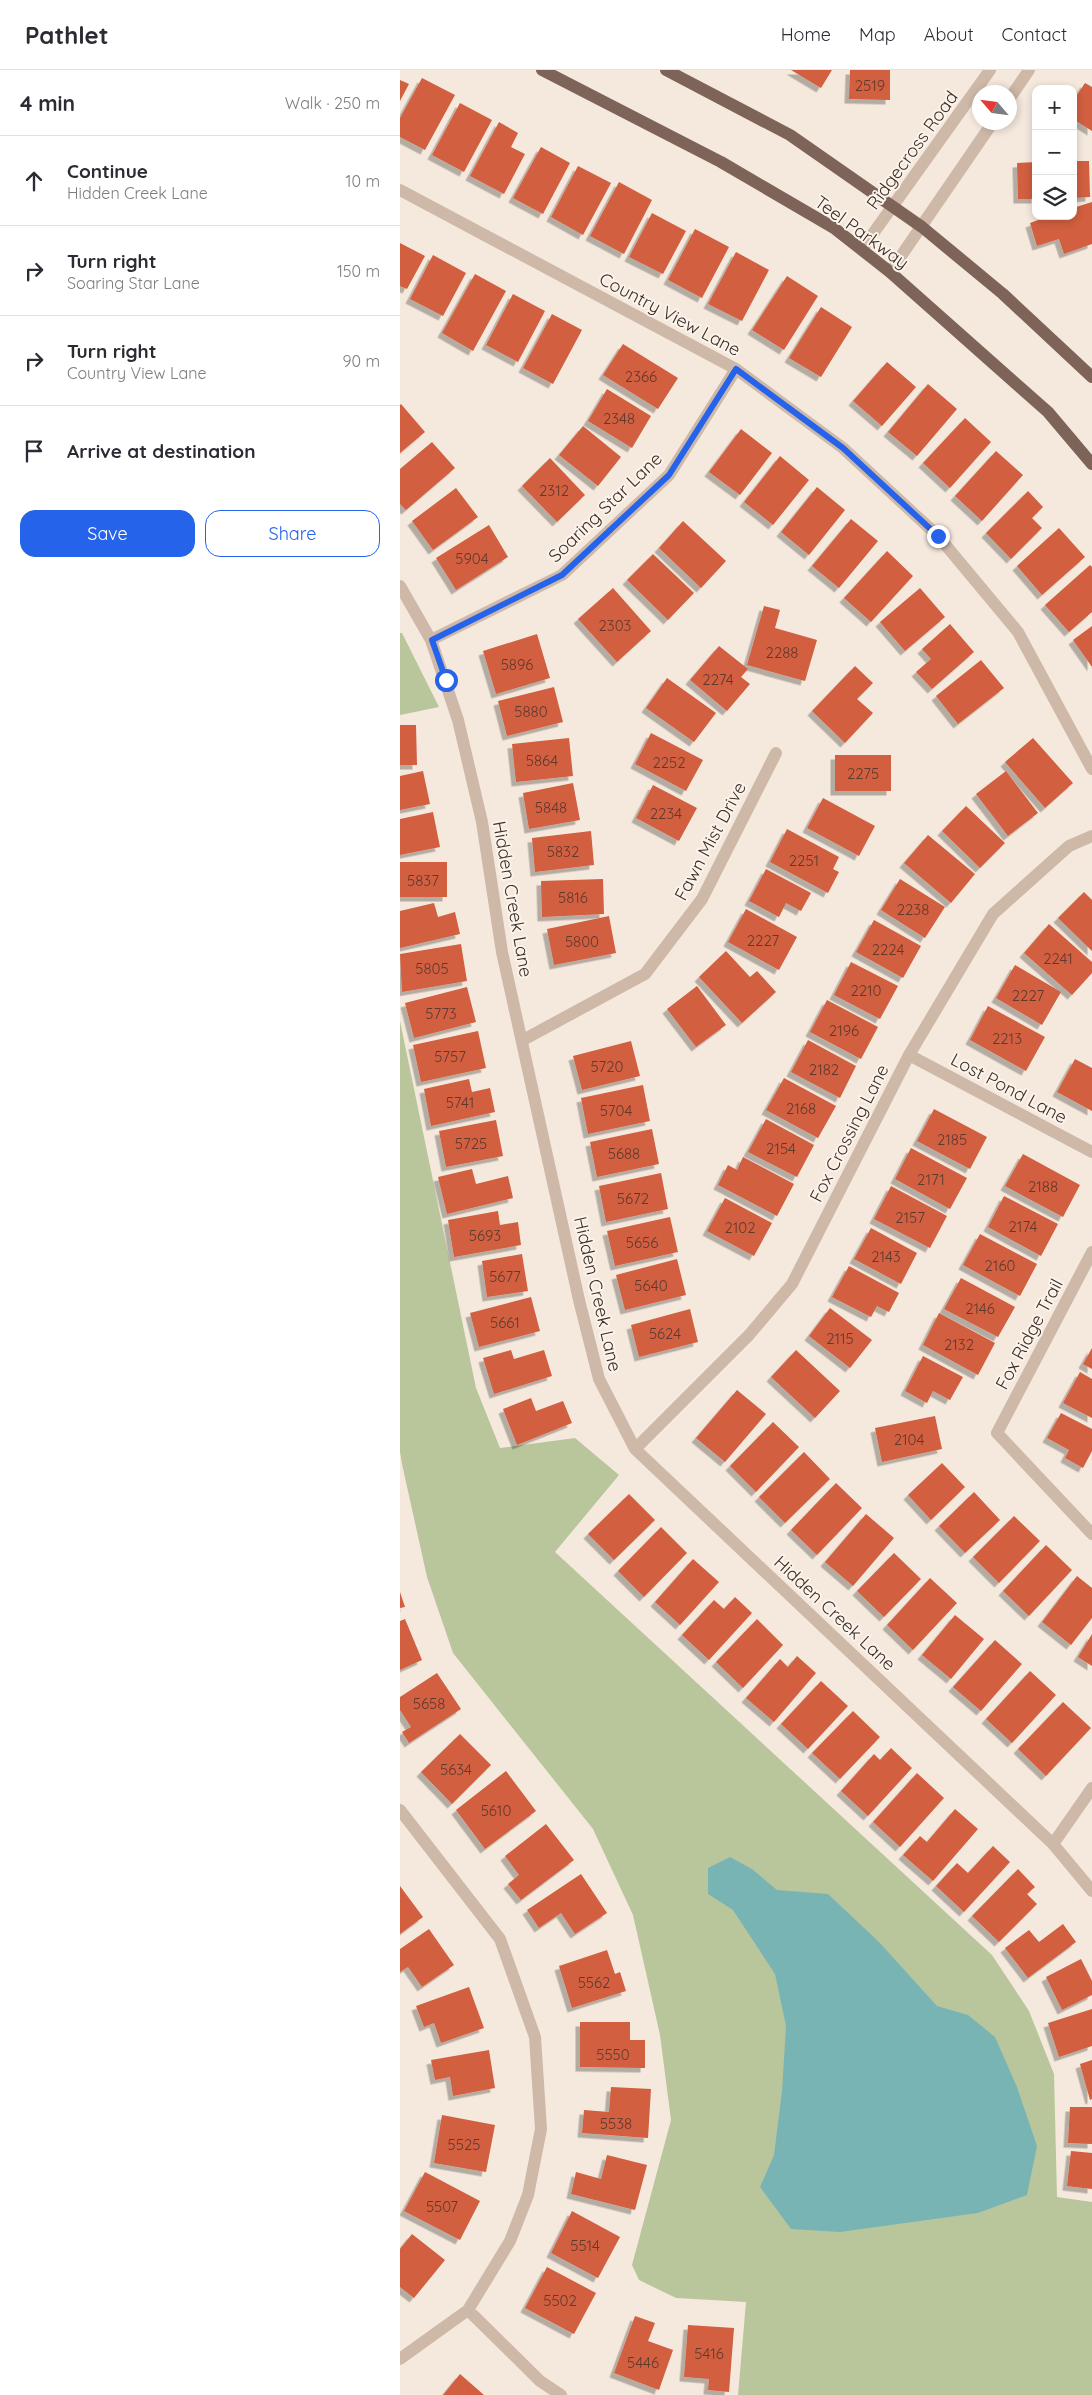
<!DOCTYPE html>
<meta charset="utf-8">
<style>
body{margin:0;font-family:Quicksand,sans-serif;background:#f2f2f3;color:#2b2b33}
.controls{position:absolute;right:15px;top:15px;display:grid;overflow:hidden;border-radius:10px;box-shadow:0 2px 8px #0003}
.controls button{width:45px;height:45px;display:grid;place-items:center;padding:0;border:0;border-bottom:1px solid #e1e1e2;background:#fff;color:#2b2b33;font:25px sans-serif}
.compass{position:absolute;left:572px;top:15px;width:45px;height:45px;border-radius:50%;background:#fff;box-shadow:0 2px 8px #0003;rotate:298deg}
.stop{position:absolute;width:15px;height:15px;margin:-11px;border:4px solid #2563eb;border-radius:50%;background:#fff}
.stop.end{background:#2563eb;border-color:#fff;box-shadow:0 1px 5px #0008}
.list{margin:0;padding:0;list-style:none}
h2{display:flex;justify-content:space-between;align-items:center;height:65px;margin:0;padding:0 20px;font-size:21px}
h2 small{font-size:16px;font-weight:400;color:#7c7c81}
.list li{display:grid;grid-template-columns:32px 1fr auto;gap:15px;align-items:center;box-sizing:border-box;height:90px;padding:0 20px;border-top:1px solid #e1e1e2}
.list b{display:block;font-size:19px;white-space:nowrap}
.list p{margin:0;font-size:16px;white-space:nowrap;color:#7c7c81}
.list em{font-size:16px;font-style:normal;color:#7c7c81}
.actions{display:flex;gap:10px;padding:15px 20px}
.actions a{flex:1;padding:11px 0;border:1px solid #2563eb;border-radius:15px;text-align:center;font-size:18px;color:#2563eb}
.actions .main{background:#2563eb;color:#fff}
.icon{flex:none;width:28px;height:28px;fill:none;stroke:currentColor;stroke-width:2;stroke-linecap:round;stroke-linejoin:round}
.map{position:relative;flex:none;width:692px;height:2325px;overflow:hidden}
header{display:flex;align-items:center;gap:30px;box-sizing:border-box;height:70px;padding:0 25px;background:#fff;border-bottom:1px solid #e1e1e2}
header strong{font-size:24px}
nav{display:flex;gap:28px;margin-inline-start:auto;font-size:18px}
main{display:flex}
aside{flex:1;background:#fff}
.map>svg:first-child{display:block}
.green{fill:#b9c69b}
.water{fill:#79b4b5}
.building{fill:#d15e3f;filter:url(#shadow)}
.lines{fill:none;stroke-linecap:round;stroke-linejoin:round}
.minor{stroke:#ceb8a8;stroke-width:12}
.major{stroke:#7e6458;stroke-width:12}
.route{stroke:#2563eb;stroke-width:6}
.labels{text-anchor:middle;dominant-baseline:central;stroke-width:4;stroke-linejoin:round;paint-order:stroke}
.number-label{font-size:15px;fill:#603a2e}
.street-label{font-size:18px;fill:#3a2e29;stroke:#fcf3ea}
</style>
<header>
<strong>Pathlet</strong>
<nav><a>Home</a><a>Map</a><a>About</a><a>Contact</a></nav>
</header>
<main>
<aside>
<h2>4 min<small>Walk · 250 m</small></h2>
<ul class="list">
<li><svg class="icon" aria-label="ahead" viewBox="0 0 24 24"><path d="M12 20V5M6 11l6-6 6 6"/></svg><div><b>Continue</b><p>Hidden Creek Lane</p></div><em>10 m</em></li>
<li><svg class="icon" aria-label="right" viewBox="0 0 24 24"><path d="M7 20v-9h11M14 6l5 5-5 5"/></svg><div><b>Turn right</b><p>Soaring Star Lane</p></div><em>150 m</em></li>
<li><svg class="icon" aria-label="right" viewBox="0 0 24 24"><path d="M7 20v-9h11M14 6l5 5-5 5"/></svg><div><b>Turn right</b><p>Country View Lane</p></div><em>90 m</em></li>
<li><svg class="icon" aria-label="arrive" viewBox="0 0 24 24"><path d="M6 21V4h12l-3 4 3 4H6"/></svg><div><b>Arrive at destination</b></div></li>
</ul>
<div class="actions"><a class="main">Save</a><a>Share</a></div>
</aside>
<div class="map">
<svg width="692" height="2325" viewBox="0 0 692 2325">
<defs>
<filter id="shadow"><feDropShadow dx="-4.5" dy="4.5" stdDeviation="0" flood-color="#0004"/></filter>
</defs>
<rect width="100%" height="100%" fill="#f5e9dd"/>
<path class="green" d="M0,563H2L39,637L0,645Z
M0,951L76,1318L100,1378L175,1368L219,1405L155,1482L592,1885L629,1941L654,2004L657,2127L692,2132V2325H338L346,2232L276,2228L239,2210L232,2195L271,2050L260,1965L233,1845L193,1759L53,1583L27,1507L2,1394L0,1382Z"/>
<path class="water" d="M330,1787L352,1799L377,1820L428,1824L479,1872L537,1936L568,1945L595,1967L617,2017L637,2076L627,2125L578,2143L440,2162L391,2159L360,2117L374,2085L382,2021L386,1956L375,1904L333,1840L308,1824V1798Z"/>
<path class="building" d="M391,0H432L421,18Z
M450,0H490V30L449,29Z
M22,8L55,25L25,80L0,67V48Z
M0,10L9,14L0,31Z
M685,13L692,17V61L673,49V31Z
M60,33L92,50L64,102L32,85Z
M99,52L118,63L111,77L125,84L104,124L70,106Z
M141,77L170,93L143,144L113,128Z
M673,91H689L690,127L673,128Z
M636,92V129H618L617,93Z
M178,96L211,113L183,165L151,147Z
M219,112L252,130L224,184L190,166Z
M692,132V174L664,184L659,169L637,176L630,153L649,146H673V138Z
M252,143L286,161L263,204L229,187Z
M295,159L329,177L302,228L268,210Z
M0,173L25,186L7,219L0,216Z
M336,182L369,200L342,251L308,234Z
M33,185L66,203L43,246L10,229Z
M75,204L106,221L73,281L42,263Z
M387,206L418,226L384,280L352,260Z
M113,224L145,241L118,292L86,275Z
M421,237L452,257L421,307L389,288Z
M152,244L182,260L153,314L123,298Z
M223,274L278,308L258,339L203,305Z
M487,292L516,317L482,356L453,331Z
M528,314L557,339L517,386L488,362Z
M207,319L251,346L232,378L188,351Z
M1,334L25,362L0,383V335Z
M565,348L591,372L550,418L523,393Z
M183,356L221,387L198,416L159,385Z
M341,359L372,383L340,425L309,402Z
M32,372L55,398L6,440L0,434V399Z
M596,381L623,405L582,451L555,426Z
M380,386L409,410L373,455L344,432Z
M150,388L185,425L157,452L122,416Z
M417,417L445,440L409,485L381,462Z
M56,418L78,447L33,480L12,451Z
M628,421L643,437L632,448L642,458L611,489L586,463Z
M451,449L478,471L439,518L412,496Z
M283,451L326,491L301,518L259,478Z
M89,455L108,487L56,520L36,488Z
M659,458L685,487L642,525L617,496Z
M487,481L513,506L471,552L444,528Z
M253,484L294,523L268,550L227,510Z
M690,495L692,497V542L669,562L645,535Z
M213,518L251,561L217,592L178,549Z
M520,518L545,547L505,581L480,552Z
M364,536L380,540L375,558L417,570L405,611L347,595Z
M550,554L574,582L532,619L516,602L531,589L522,579Z
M692,556V597L673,570Z
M137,564L150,608L96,624L83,581Z
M319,576L348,599L341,607L350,614L327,641L290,610Z
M581,590L604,618L558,654L536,626Z
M455,596L473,613L457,629L473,643L445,673L412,641Z
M267,608L316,643L294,672L246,638Z
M154,617L163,652L107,666L98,631Z
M0,655H16L17,695H0Z
M251,663L303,690L286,721L235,694Z
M169,668L173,706L116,712L112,674Z
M633,668L673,713L645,738L605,692Z
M435,685H491V721H435Z
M23,701L30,734L0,740V706Z
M606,701L638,743L608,766L576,724Z
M173,713L180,750L129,759L123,723Z
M253,715L297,738L279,771L236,748Z
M423,728L475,756L459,786L407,758Z
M566,736L605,773L580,798L542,761Z
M33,742L40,777L0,785V749Z
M387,759L439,787L433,799L439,802L428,823L370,792Z
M191,761L194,795L135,802L132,768Z
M528,765L575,804L551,833L504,793Z
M0,792H47V827H0Z
M366,799L411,823L401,841L386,833L379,847L349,831Z
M203,809L204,844L142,847L141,811Z
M500,809L545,837L525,868L481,840Z
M684,822L692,830V881L658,848Z
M34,833L38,847L55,842L60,864L0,878V841Z
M346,839L397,867L379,900L328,872Z
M209,846L216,883L154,895L147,859Z
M474,850L521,876L503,908L456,882Z
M649,854L692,892V903L672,925L624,883Z
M61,874L67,911L2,922L0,884Z
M326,881L350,907L357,901L376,922L342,953L299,907Z
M451,892L498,916L480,949L434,925Z
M615,895L661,922L642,955L596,928Z
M297,916L326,955L296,977L267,939Z
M67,917L76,952L14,968L5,933Z
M427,930L478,957L461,989L410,962Z
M588,936L645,967L626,1001L570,970Z
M78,961L86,998L21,1012L13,975Z
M408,970L456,996L440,1028L391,1002Z
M231,971L240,1006L182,1020L173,986Z
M675,989L692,998V1041L657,1022Z
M384,1008L436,1036L418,1068L366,1040Z
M69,1009L72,1022L90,1018L95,1042L31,1056L24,1019Z
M243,1015L250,1051L188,1064L181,1028Z
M534,1039L587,1067L570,1099L517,1071Z
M366,1049L414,1075L397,1107L348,1082Z
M96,1050L103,1086L46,1097L39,1061Z
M252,1059L259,1094L197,1107L190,1072Z
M511,1078L567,1108L550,1139L495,1109Z
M623,1084L680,1115L663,1147L605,1116Z
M343,1087L394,1114L377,1146L318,1115L328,1095L337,1100Z
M72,1099L76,1114L108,1106L113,1128L47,1144L38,1107Z
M261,1103L268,1139L206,1152L199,1116Z
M491,1116L547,1146L530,1178L474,1149Z
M604,1126L658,1154L641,1186L588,1157Z
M325,1128L372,1153L354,1186L307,1161Z
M98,1141L100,1155L118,1152L121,1175L54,1187L48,1150Z
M270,1147L278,1182L215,1196L207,1161Z
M471,1158L517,1183L501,1214L454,1189Z
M580,1164L637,1194L620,1226L563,1195Z
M122,1184L128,1221L87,1227L82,1191Z
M277,1189L286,1225L225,1240L216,1205Z
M449,1196L499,1223L489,1242L477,1236L471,1247L432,1227Z
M561,1208L615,1237L598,1267L544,1239Z
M131,1227L140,1261L79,1277L70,1243Z
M430,1238L472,1270L450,1298L409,1266Z
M290,1239L298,1272L239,1287L231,1255Z
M539,1243L595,1273L578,1305L523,1275Z
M692,1278V1299L683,1294Z
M111,1280L114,1289L144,1280L152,1306L94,1324L83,1288Z
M396,1280L440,1321L415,1348L371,1307Z
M523,1286L563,1307L550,1330L533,1321L527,1333L505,1321Z
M680,1302L692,1309V1348L663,1333Z
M337,1320L366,1344L325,1392L296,1368Z
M131,1328L136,1341L163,1331L172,1353L117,1375L103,1339Z
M661,1343L692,1359V1381L683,1398L665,1388L669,1380L647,1368Z
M535,1346L542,1379L482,1392L475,1358Z
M373,1352L399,1377L356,1422L330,1396Z
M404,1382L430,1409L385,1453L359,1427Z
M542,1393L565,1417L531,1450L508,1425Z
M436,1413L462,1438L417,1485L391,1460Z
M574,1422L600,1450L565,1483L539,1456Z
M229,1424L255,1450L214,1490L188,1464Z
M466,1444L494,1468L453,1516L425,1492Z
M614,1446L640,1471L599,1513L573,1487Z
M261,1457L287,1483L244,1527L218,1501Z
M646,1475L672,1500L629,1546L603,1521Z
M494,1483L521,1509L484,1547L457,1521Z
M293,1489L319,1512L280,1555L255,1532Z
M677,1506L692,1518V1548L671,1575L642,1552Z
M530,1508L557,1533L513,1580L487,1555Z
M0,1522L5,1537L0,1538Z
M335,1527L352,1543L309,1590L282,1565L314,1530L324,1539Z
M555,1545L584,1569L551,1609L522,1585Z
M5,1549L22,1590L0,1600V1551Z
M357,1549L383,1575L343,1618L316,1592Z
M692,1564V1596L678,1587Z
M595,1570L622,1594L581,1641L553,1617Z
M397,1586L416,1603L374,1652L346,1628L380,1589L388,1597Z
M630,1601L656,1625L612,1673L586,1649Z
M37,1603L61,1639L9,1673L2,1662L11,1657L0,1640V1627Z
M421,1611L448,1636L408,1679L381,1654Z
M663,1632L691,1658L646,1706L618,1679Z
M453,1641L480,1667L440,1709L412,1683Z
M60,1664L91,1695L52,1734L21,1702Z
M491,1678L512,1698L468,1746L441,1721L474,1684L480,1690Z
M106,1701L136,1741L85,1779L56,1740Z
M517,1703L544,1728L500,1777L473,1752Z
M555,1739L578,1759L533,1811L503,1785L520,1766L527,1772Z
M146,1754L174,1790L121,1830L108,1814L119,1805L105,1786Z
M593,1776L610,1792L564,1842L536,1816L557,1793L568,1803Z
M618,1799L635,1817L627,1824L637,1834L599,1872L572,1846Z
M181,1804L207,1843L175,1864L161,1843L139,1858L127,1840Z
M0,1816L23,1847L0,1864Z
M663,1854L676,1872L628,1908L605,1878L629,1860L639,1872Z
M29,1859L54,1895L22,1917L8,1897L0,1902V1879Z
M207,1880L215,1904L220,1902L226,1921L172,1938L159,1896Z
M681,1889L692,1911V1925L662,1940L646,1907Z
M69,1917L84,1958L41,1973L34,1953L24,1957L16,1936Z
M692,1939V1976L659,1987L648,1953Z
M180,1952H230V1970H245V1998L180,1997Z
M89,1980L95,2018L53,2026L50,2007L35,2010L31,1990Z
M692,1990V2029L690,2030L680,1994Z
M211,2017L251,2019L248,2068L182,2063L184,2040L209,2042Z
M670,2037H692V2074L668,2073Z
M42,2045L95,2055L86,2102L34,2093Z
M671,2081L692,2083V2119L667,2116Z
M207,2085L247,2095L235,2140L171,2124L176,2102L201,2109Z
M25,2102L80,2131L60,2170L4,2141Z
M172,2141L220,2167L198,2208L151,2183Z
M12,2164L45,2190L14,2228L0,2217V2179Z
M147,2197L196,2223L174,2264L125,2238Z
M235,2246L255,2253L248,2271L273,2280L259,2320L214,2303Z
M288,2255L334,2258L329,2322L308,2320L309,2309L284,2307Z
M60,2304L84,2325H43Z"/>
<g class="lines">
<path class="minor" d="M610,28L629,0
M0,120L336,299L443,378L538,466L618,562L692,699
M462,179L590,0
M490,202L593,52
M0,516L31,570L58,650L82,752L102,882L179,1230L199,1309L235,1379L653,1774L692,1821
M31,570L162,505L269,405L336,299
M123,970L245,904L302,829L376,683
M509,985L692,1082
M692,1182L597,1363L692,1464
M235,1379L349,1265L392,1214L509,985L593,844L669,776L692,766
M0,1740L100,1869L135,1967L141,2059L128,2125L110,2171L68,2240L0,2289
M653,1774L692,1718
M68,2240L140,2311L161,2325"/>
<path class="major" d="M142,0L321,92L434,158L490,202L648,342L692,394
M266,0L390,65L522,157L603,224L692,307"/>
</g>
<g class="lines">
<path class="route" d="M46,610L32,570L162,505L269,405L336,299L443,378L538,466"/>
</g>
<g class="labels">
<g class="number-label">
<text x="470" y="15">2519</text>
<text x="241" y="306">2366</text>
<text x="219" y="348">2348</text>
<text x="154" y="420">2312</text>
<text x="72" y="488">5904</text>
<text x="215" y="555">2303</text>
<text x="382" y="582">2288</text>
<text x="117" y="594">5896</text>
<text x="318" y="609">2274</text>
<text x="131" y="641">5880</text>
<text x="142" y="690">5864</text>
<text x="269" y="692">2252</text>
<text x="463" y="703">2275</text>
<text x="151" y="737">5848</text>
<text x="266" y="743">2234</text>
<text x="163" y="781">5832</text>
<text x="404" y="790">2251</text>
<text x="23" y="810">5837</text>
<text x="173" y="827">5816</text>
<text x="513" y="839">2238</text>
<text x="363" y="870">2227</text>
<text x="182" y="871">5800</text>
<text x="488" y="879">2224</text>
<text x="658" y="888">2241</text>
<text x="32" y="898">5805</text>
<text x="466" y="920">2210</text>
<text x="628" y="925">2227</text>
<text x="41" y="943">5773</text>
<text x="444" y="960">2196</text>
<text x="607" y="968">2213</text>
<text x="50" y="986">5757</text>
<text x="207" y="996">5720</text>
<text x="424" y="999">2182</text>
<text x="60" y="1032">5741</text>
<text x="401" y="1038">2168</text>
<text x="216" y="1040">5704</text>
<text x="552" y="1069">2185</text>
<text x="71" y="1073">5725</text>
<text x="381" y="1078">2154</text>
<text x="224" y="1083">5688</text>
<text x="531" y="1109">2171</text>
<text x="643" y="1116">2188</text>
<text x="233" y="1128">5672</text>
<text x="510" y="1147">2157</text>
<text x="623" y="1156">2174</text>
<text x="340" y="1157">2102</text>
<text x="85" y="1165">5693</text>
<text x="242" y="1172">5656</text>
<text x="486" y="1186">2143</text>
<text x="600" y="1195">2160</text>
<text x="105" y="1206">5677</text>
<text x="251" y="1215">5640</text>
<text x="580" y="1238">2146</text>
<text x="105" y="1252">5661</text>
<text x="265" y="1263">5624</text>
<text x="440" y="1268">2115</text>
<text x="559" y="1274">2132</text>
<text x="509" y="1369">2104</text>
<text x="29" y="1633">5658</text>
<text x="56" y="1699">5634</text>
<text x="96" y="1740">5610</text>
<text x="194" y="1912">5562</text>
<text x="213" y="1984">5550</text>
<text x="216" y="2053">5538</text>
<text x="64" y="2074">5525</text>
<text x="42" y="2136">5507</text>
<text x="185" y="2175">5514</text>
<text x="160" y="2230">5502</text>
<text x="309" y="2283">5416</text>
<text x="243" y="2292">5446</text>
</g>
<g class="street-label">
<text transform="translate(512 80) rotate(-54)">Ridgecross Road</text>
<text transform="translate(462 162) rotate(36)">Teel Parkway</text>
<text transform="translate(270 244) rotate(28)">Country View Lane</text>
<text transform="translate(205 437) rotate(-44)">Soaring Star Lane</text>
<text transform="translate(310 771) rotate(-62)">Fawn Mist Drive</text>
<text transform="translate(113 829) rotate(80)">Hidden Creek Lane</text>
<text transform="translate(609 1018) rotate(28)">Lost Pond Lane</text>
<text transform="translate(449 1063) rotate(-63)">Fox Crossing Lane</text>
<text transform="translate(198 1224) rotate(77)">Hidden Creek Lane</text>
<text transform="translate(629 1264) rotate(-62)">Fox Ridge Trail</text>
<text transform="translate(435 1543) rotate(43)">Hidden Creek Lane</text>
</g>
</g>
</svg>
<div class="controls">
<button>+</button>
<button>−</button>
<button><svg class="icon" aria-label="layers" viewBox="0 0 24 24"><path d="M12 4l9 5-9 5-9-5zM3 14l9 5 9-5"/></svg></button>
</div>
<svg class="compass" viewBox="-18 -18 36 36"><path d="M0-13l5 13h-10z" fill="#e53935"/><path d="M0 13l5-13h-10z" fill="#7c7c81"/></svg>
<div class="stop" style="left:46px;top:610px"></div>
<div class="stop end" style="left:538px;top:466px"></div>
</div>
</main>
